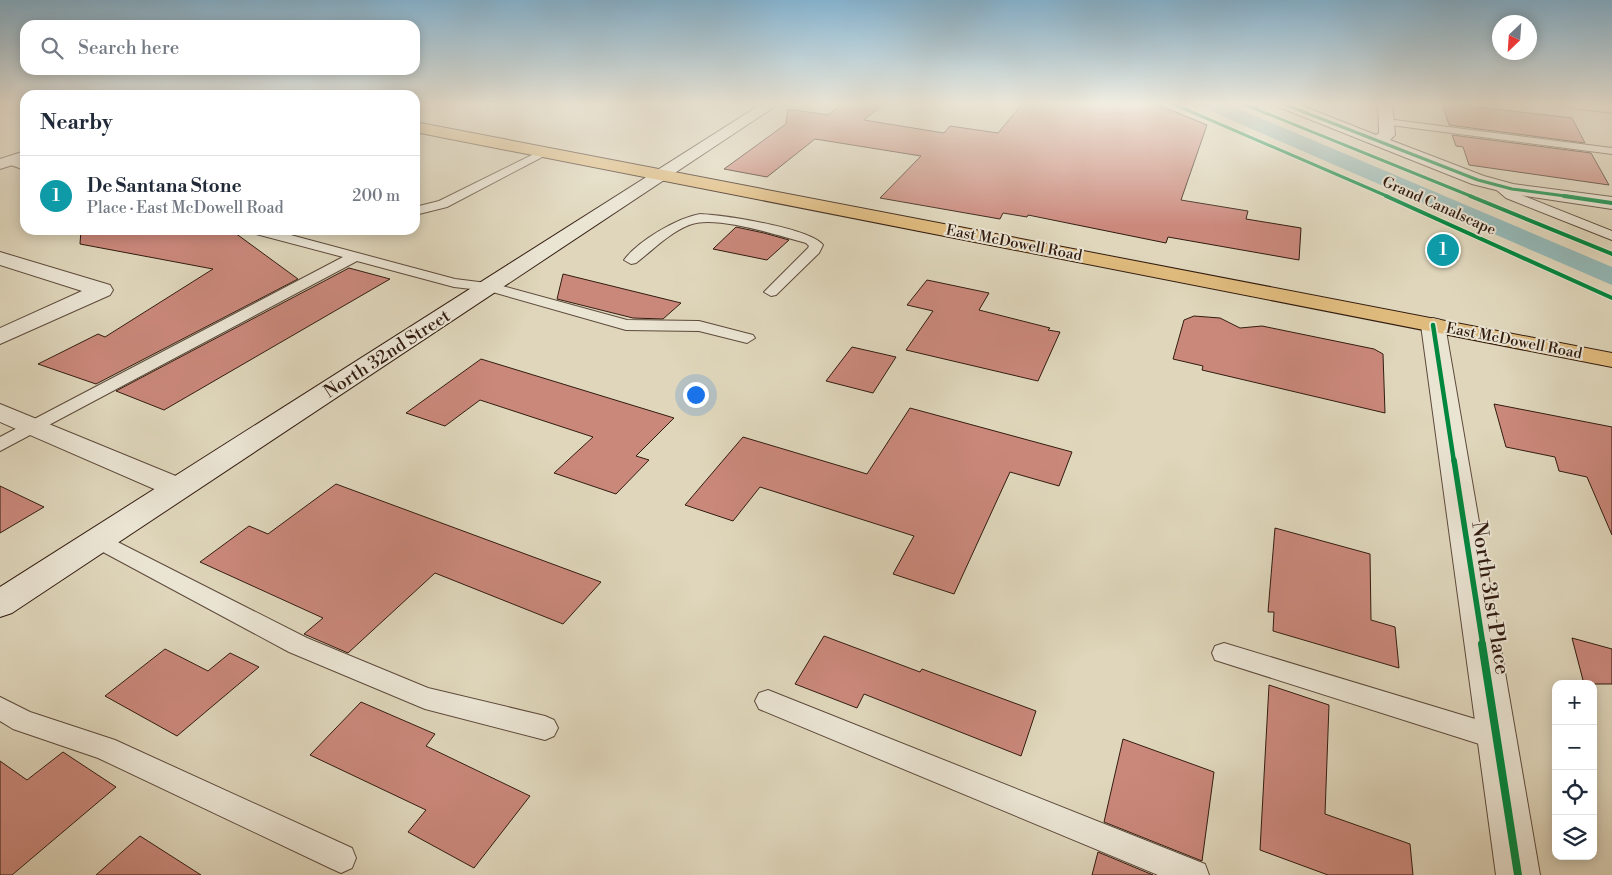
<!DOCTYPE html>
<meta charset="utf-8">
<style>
body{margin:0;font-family:"Libre Bodoni",serif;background:#f2f2f3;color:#1f2937}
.controls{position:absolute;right:15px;bottom:15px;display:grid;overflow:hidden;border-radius:10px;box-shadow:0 2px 12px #0003}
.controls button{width:45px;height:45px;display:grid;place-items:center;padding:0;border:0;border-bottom:1px solid #e0e1e3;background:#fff;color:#1f2937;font:25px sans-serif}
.compass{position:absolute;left:1492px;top:15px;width:45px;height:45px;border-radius:50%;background:#fff;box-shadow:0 2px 12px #0003;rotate:205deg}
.you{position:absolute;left:695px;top:394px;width:18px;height:18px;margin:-12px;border:4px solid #fff;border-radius:50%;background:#1a73e8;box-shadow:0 0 0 8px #1a73e833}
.badge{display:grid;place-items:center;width:32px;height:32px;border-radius:50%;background:#0f766e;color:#fff;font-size:16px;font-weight:700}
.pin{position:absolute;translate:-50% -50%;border:2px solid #fff;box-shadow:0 1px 5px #0006}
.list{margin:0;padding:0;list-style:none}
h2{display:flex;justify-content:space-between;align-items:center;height:65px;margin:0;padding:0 20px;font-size:21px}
h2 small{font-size:16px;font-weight:400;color:#747a83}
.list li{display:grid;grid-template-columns:32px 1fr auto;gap:15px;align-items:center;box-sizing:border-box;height:80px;padding:0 20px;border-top:1px solid #e0e1e3}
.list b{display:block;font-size:19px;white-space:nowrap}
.list p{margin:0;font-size:16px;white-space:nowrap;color:#747a83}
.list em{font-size:16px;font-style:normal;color:#747a83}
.icon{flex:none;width:28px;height:28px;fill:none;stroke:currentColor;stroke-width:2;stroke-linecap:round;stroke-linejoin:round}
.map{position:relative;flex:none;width:1612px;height:875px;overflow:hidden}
.search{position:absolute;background:#fff;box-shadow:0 2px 12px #0003;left:20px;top:20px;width:400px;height:55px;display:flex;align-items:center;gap:12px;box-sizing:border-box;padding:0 18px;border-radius:15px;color:#747a83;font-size:19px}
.panel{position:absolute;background:#fff;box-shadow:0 2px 12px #0003;left:20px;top:90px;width:400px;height:145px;border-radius:15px}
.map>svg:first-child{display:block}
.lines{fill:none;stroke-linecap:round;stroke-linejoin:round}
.canal{fill:#94b8b6;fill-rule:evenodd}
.building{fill:#ca887b;stroke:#321c10}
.service-casing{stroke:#5d4a3b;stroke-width:2}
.minor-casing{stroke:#5d4a3b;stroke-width:2}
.secondary-casing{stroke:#321c10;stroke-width:2}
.primary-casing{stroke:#321c10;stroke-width:2}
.service{fill:#eae4d3;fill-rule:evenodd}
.minor{fill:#eae4d3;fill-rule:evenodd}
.secondary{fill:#eae4d3;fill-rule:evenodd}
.primary{fill:#e0bb7e;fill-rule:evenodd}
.cycleway-far4-casing{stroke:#eae4d3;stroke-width:5}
.cycleway-far3-casing{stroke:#eae4d3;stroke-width:6}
.cycleway-far2-casing{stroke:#eae4d3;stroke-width:8}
.cycleway-far1-casing{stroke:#eae4d3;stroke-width:9}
.cycleway-casing{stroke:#eae4d3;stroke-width:11}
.cycleway-far4{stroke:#00873e;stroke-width:3}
.cycleway-far3{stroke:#00873e;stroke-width:4}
.cycleway-far2{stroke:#00873e;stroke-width:4.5}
.cycleway-far1{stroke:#00873e;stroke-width:5.5}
.cycleway{stroke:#00873e;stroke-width:8}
.labels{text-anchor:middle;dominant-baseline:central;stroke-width:4;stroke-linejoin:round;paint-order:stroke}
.far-street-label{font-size:15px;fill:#321c10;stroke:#eae4d3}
.street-label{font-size:18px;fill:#321c10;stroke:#eae4d3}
.near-street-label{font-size:21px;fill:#321c10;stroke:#eae4d3}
</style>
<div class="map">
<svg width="1612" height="875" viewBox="0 0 1612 875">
<rect width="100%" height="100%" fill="#dfd6bb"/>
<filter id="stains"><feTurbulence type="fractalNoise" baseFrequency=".004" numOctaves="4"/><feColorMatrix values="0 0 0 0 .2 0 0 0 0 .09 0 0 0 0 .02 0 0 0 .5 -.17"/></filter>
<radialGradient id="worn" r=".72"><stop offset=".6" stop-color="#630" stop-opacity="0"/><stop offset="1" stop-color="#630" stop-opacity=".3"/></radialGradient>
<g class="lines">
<path class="canal" d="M1199,103H1225L1612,267V285L1201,107Z"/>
</g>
<path class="building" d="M843,103H885L864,120L944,133L950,126L998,133L1023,103H1154L1207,125L1181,200L1248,211L1246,219L1301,228L1299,260L1168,237L1166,243L1028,215L1027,217L1003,213L1000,219L880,198L921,156L815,139L767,177L724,169L786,124L788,109L828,115Z
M1442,103L1572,118L1585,143L1449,125Z
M1452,135L1591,153L1609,185L1469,165L1463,147L1456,146Z
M736,227L764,233L789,240L767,260L713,249Z
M81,230H231L298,279L96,384L38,364L98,334L105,337L213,269L80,244Z
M349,268L390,279L164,410L116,391Z
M563,274L681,303L663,319L633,318L557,299Z
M927,280L989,293L979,310L1050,328L1048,330L1060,332L1038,381L906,350L933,311L907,305Z
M1194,316L1220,318L1240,328L1262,326L1374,349L1383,354L1385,413L1202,370L1203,366L1173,359L1184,320Z
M852,347L896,357L873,393L826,381Z
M481,359L674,418L636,456L649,460L616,494L554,473L593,437L480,400L445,426L406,413Z
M1494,404L1612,427V535L1587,477L1559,471L1555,457L1506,447Z
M910,408L1072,452L1059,486L1010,472L954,594L893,574L914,536L760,487L733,521L685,505L743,437L867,474Z
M336,484L601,582L563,624L435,573L348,653L304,634L323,618L200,562L249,526L268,534Z
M0,486L44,507L0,533Z
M1275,528L1370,554L1371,620L1395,627L1399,668L1273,631L1274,612H1268Z
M824,636L920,672L922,669L1036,711L1021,756L864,694L857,708L795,684Z
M1572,638L1612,649V684H1584Z
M165,649L208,671L230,653L259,667L177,736L105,696Z
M1269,685L1329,705L1325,814L1410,844L1413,875H1328L1260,850Z
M361,702L435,734L426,746L530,796L474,868L408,832L426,810L310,755Z
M1123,739L1214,772L1202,861L1104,822Z
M63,752L116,787L12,875H0V761L27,780Z
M140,836L201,875H96Z
M1098,852L1153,875H1092Z"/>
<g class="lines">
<defs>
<path id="service" d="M1387,119L1612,148V154L1383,124L1382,122Z
M544,149L550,152L548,154L447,207L415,215V207L439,201Z
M9,158L25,163V170L5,163L3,161Z
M1498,182L1514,192L1612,231V240L1506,198L1492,186Z
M700,214C723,215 810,228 823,245L819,253L776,295L771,296L764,292L808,248L809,246L806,243C779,236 715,214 689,225C669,233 653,250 636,263L631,264L624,260C638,241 677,218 700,214Z
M250,230H272L455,279L495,284L627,320L699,321L753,335L755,338L747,343L699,331L626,330L489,291L454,287L357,261L0,451V437L343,257L252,233Z
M98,532L307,638L428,688L545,716L554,720L558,728L554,736L545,740L425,709L289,652L90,545L87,540L90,535Z
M1224,643L1495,725L1504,729L1508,737L1504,745L1495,749L1215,660L1212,653L1215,646Z
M768,690L1205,864L1209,875H1158L759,709L755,701L759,693Z
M0,697L30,712L115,740L352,848L356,858L352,868L341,873L330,868L98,758L13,729L0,721Z"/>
<path id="minor" d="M1274,103H1295L1376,135L1379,133L1378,103H1392L1395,135L1390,140L1484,176L1513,184L1612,197V209L1512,194L1472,184L1276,106Z
M1559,103L1612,105V113L1566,107Z
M25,151V161L0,169V159Z
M0,252L110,285L113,290L110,295L0,344V328L82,291L0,265Z
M1433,318L1441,320L1445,325L1540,875H1496L1421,325L1425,320Z
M0,404L188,481L193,488L188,495L178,498L168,495L0,422Z"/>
<path id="secondary" d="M763,103H780L12,613L0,617V587Z"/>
<path id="primary" d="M415,122L1612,353V367L415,132Z"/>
</defs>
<use href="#service" class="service-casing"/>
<use href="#minor" class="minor-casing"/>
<use href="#secondary" class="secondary-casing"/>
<use href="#primary" class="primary-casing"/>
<use href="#service" class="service"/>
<use href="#minor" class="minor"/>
<use href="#secondary" class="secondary"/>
<use href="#primary" class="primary"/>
<defs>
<path id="cycleway-far4" d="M1171,103L1389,197
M1241,103L1473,197
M1281,103L1478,180L1512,189L1573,197"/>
<path id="cycleway-far3" d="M1386,196L1612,298
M1470,196L1612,254
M1564,196L1612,203"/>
<path id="cycleway-far2" d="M1433,325L1454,462"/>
<path id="cycleway-far1" d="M1454,460L1483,645"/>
<path id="cycleway" d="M1482,644L1518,875"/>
</defs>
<use href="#cycleway-far4" class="cycleway-far4-casing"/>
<use href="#cycleway-far3" class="cycleway-far3-casing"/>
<use href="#cycleway-far2" class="cycleway-far2-casing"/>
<use href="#cycleway-far1" class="cycleway-far1-casing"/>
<use href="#cycleway" class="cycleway-casing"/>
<use href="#cycleway-far4" class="cycleway-far4"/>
<use href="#cycleway-far3" class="cycleway-far3"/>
<use href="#cycleway-far2" class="cycleway-far2"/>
<use href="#cycleway-far1" class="cycleway-far1"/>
<use href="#cycleway" class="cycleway"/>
</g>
<linearGradient id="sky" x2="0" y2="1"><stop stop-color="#86b6d4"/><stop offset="0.46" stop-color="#f1ede0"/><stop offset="1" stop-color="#f1ede0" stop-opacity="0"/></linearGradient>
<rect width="1612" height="226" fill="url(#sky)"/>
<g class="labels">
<g class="far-street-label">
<text transform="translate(1439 206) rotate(24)">Grand Canalscape</text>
<text transform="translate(1014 243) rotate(11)">East McDowell Road</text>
<text transform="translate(1514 341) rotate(11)">East McDowell Road</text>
</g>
<g class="street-label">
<text transform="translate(387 354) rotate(-33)">North 32nd Street</text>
</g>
<g class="near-street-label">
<text transform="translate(1490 598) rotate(81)">North 31st Place</text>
</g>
</g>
<rect width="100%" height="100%" filter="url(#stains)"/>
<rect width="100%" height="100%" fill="url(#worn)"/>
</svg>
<div class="controls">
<button>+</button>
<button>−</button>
<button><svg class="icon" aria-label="locate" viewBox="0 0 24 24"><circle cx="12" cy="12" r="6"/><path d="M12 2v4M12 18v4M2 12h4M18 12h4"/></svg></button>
<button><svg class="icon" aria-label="layers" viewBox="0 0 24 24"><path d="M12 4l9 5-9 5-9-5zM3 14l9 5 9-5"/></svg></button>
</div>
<svg class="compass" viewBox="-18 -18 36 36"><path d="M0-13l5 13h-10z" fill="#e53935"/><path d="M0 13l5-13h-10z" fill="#747a83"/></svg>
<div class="you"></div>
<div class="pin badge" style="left:1443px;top:250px;background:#0f9aa8">1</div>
<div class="search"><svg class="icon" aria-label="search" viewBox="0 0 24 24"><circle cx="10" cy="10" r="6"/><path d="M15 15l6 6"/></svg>Search here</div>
<section class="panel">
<h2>Nearby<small></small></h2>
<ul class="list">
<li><span class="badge" style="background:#0f9aa8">1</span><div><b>De Santana Stone</b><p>Place · East McDowell Road</p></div><em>200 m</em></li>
</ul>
</section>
</div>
